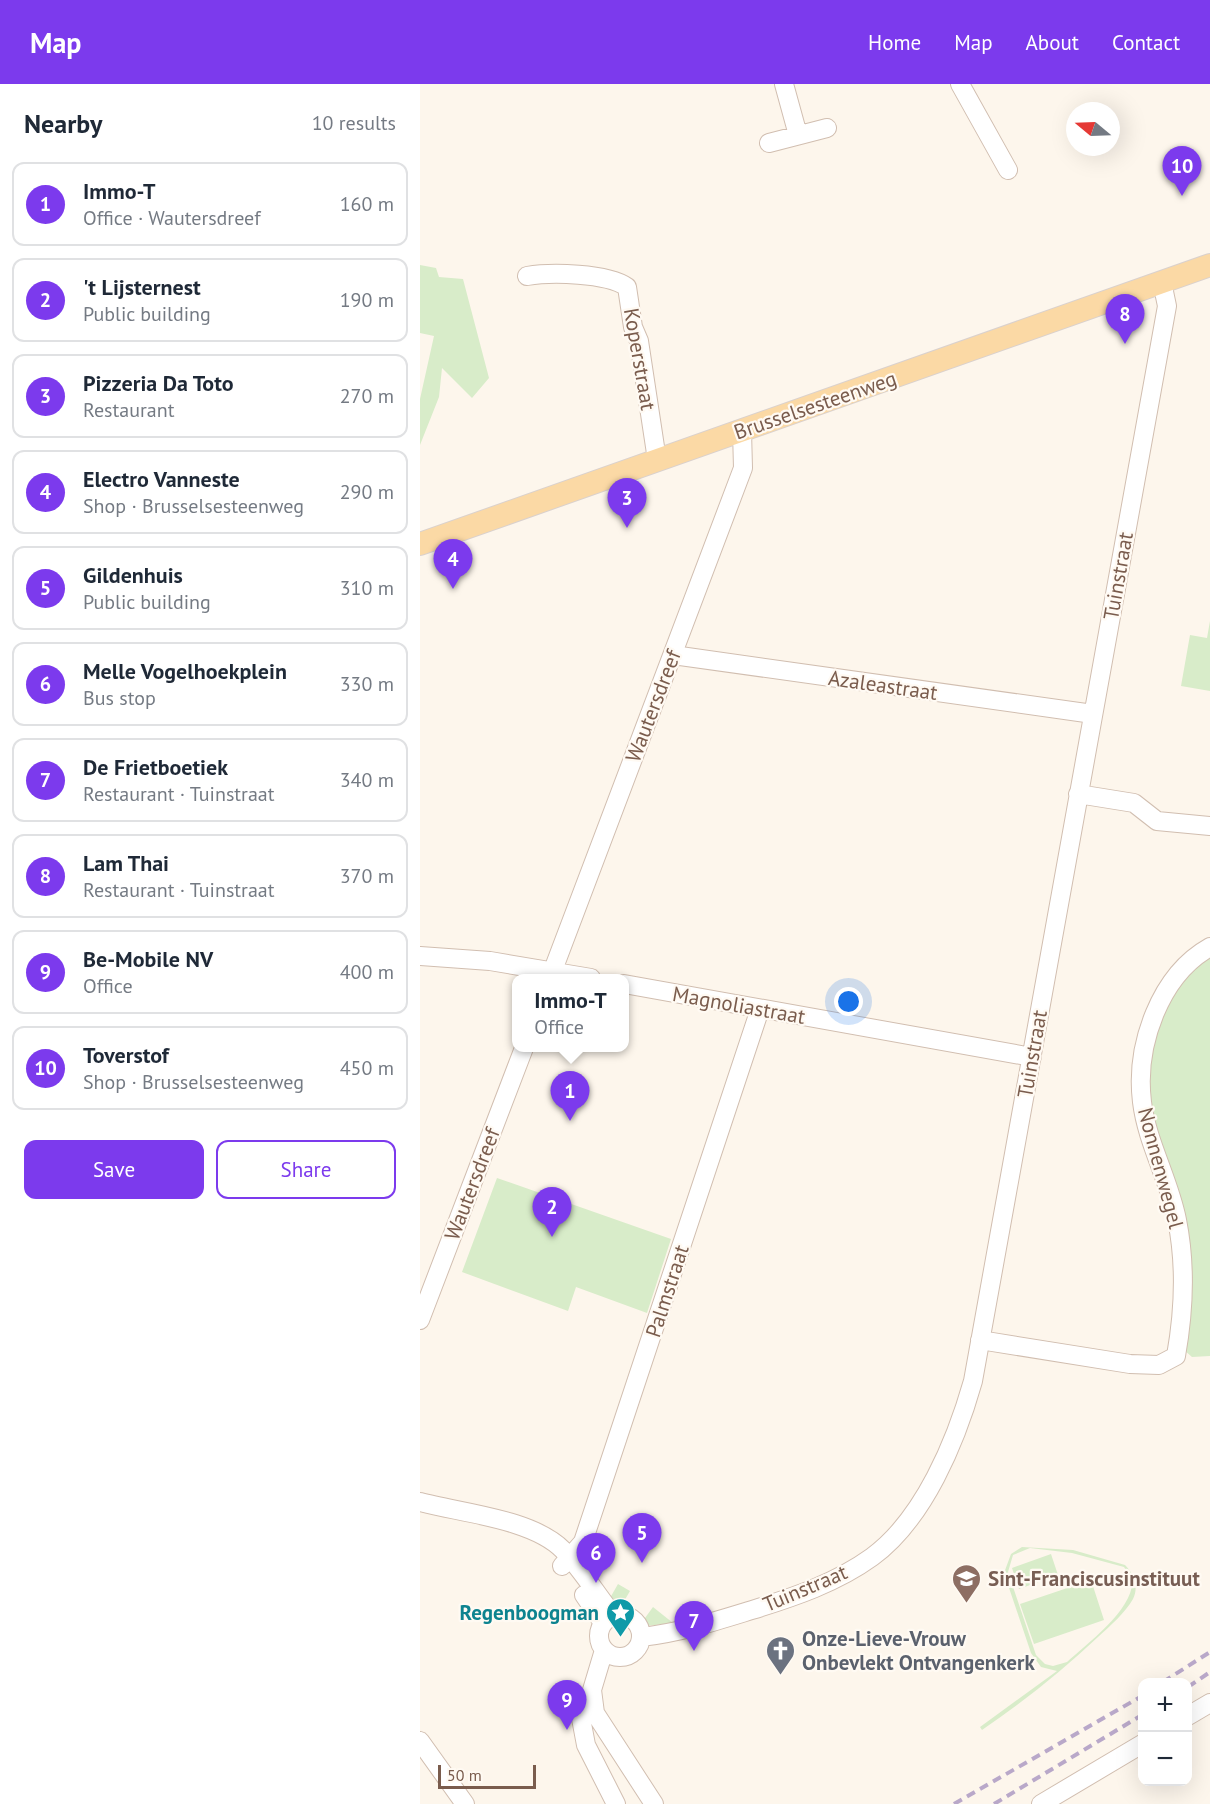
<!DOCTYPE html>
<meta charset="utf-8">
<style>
body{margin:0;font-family:"PT Sans",sans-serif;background:#f6f6f7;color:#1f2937}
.controls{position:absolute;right:18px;bottom:18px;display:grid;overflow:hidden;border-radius:12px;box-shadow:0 6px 24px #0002}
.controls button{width:54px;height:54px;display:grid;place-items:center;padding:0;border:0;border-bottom:2px solid #e0e1e3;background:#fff;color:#1f2937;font:30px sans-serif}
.compass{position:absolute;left:646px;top:18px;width:54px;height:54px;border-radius:50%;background:#fff;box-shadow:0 6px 24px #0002;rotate:289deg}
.scale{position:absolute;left:18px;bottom:15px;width:98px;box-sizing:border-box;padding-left:6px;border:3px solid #7a5c4d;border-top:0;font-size:16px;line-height:21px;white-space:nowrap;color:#7a5c4d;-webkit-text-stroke:4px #fffaf3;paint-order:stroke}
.you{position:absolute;left:429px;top:918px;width:21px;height:21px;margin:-15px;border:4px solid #fff;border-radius:50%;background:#1a73e8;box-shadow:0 0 0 9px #1a73e833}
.badge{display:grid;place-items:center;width:39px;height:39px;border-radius:50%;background:#7c3aed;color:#fff;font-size:20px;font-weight:700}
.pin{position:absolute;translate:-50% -50px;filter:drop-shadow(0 2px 3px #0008)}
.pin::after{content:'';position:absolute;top:32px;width:21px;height:18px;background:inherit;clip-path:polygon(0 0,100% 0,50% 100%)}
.popup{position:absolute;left:92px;top:890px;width:117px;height:78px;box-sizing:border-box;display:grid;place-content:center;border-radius:12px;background:#fff;filter:drop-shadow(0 2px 4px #0005);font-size:20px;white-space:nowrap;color:#747a83}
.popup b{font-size:22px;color:#1f2937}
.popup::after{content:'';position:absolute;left:50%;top:100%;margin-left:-12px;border:12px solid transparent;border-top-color:#fff}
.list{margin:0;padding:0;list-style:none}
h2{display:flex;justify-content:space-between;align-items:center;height:78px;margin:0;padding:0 24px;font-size:26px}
h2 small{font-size:20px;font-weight:400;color:#747a83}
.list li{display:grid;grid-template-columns:39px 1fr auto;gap:18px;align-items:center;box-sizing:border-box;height:84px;margin:0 12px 12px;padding:0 12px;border:2px solid #e0e1e3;border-radius:12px}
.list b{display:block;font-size:22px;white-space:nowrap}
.list p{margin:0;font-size:20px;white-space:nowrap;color:#747a83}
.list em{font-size:20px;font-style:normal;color:#747a83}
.actions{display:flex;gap:12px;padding:18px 24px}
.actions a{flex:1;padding:14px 0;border:2px solid #7c3aed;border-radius:12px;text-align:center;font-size:21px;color:#7c3aed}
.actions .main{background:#7c3aed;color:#fff}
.map{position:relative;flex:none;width:790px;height:1720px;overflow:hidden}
header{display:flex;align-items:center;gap:36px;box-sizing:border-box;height:84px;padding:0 30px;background:#7c3aed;color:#fff}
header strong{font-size:28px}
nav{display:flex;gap:33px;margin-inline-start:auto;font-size:21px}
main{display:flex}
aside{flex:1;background:#fff}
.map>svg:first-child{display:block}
.green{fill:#d8ecc9;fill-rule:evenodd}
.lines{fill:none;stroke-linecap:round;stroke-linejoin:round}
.minor-casing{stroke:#d1beb0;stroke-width:20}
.major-casing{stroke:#dad1cd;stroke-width:24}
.minor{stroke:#fff;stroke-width:18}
.major{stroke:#fbd9a5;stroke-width:22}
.rail{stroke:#b9a8c9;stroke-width:4;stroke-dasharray:9 6;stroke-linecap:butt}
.labels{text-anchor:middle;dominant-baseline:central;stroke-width:4.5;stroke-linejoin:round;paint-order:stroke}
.street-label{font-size:21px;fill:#7a5c4d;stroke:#fffaf3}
.education-label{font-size:21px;font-weight:bold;fill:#785e54;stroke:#fffaf3;text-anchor:start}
.culture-label{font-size:21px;font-weight:bold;fill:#0d838f;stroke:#fffaf3;text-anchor:end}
.worship-label{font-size:21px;font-weight:bold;fill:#5b616d;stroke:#fffaf3;text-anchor:start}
</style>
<header>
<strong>Map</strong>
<nav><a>Home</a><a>Map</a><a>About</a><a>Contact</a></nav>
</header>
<main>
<aside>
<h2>Nearby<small>10 results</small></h2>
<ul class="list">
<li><span class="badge">1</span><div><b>Immo-T</b><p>Office · Wautersdreef</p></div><em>160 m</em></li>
<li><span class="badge">2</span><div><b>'t Lijsternest</b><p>Public building</p></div><em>190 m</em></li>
<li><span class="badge">3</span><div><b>Pizzeria Da Toto</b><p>Restaurant</p></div><em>270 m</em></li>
<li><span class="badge">4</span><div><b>Electro Vanneste</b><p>Shop · Brusselsesteenweg</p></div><em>290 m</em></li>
<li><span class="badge">5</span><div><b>Gildenhuis</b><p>Public building</p></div><em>310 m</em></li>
<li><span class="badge">6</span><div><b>Melle Vogelhoekplein</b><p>Bus stop</p></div><em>330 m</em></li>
<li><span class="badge">7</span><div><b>De Frietboetiek</b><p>Restaurant · Tuinstraat</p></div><em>340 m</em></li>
<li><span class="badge">8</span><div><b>Lam Thai</b><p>Restaurant · Tuinstraat</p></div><em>370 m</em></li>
<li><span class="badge">9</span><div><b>Be-Mobile NV</b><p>Office</p></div><em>400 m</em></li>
<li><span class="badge">10</span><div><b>Toverstof</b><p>Shop · Brusselsesteenweg</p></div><em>450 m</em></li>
</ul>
<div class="actions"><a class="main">Save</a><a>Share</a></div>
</aside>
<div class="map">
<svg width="790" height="1720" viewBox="0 0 790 1720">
<rect width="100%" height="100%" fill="#fdf6ec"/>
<path class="green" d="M0,181L16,184L19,193L43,195L69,294L52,314L22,284L19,313L0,361V315L14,252L0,249Z
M790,537V607L761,602L770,551L787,554Z
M790,867V1272L772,1273L764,1266L769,1210L728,1017L729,970L752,905Z
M77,1094L251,1155L227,1229L156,1203L148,1227L42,1188Z
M602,1463L653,1466L705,1481C714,1490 719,1503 713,1515C705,1529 690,1542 678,1553C642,1587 603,1618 562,1646L560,1643L637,1587L621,1583L611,1569L584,1489L591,1470ZM610,1464L652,1469L704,1483L712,1496C715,1524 667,1560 647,1578L633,1582L625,1580L616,1571L588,1488L593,1471Z
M631,1470L638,1491L599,1505L592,1484Z
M671,1496L684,1536L614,1560L600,1520Z
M198,1500L210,1507L203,1519L225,1534L233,1523L253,1539L226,1542L199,1525L190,1514Z"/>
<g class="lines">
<defs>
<path id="minor" d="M364,0L378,51
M540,0L588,86
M349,59L407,44
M107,192C131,188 187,189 207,203L213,243L219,257L237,376
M253,571L673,630
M658,710L714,719L737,737L790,742
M0,872L70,877L171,894
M130,894L323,384L322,347
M204,900L612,973
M0,1236L104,964
M560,1256L710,1280L739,1281L756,1272C764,1227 766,1181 757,1136C749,1095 727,1059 722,1018C715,961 740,891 790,863
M0,1418C41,1429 113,1435 143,1466C162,1486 177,1511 194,1532
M142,1482L163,1458L340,925
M164,1511L183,1539
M179 1552a21 21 0 1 1 42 0a21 21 0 1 1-42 0Z
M221,1553C259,1549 296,1537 332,1526C374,1513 416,1499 452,1473C504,1435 536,1357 553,1297L747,222L742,198
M184,1566L172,1606L175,1629L234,1720
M160,1629L166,1661L196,1720
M768,1632L790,1619
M0,1657L45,1720
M621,1720L722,1660"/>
<path id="major" d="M0,460L790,181"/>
</defs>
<use href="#minor" class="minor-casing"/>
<use href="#major" class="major-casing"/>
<use href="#minor" class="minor"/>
<use href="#major" class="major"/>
<path class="rail" d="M743,1598L790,1568
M768,1603L790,1588
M534,1720L722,1612
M574,1720L722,1631"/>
</g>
<defs>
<symbol id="school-pin" viewBox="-11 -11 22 30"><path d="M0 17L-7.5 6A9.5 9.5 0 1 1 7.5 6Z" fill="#8d6e63" stroke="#fffaf3"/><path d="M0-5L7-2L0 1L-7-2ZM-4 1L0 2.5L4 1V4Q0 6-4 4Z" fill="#fff"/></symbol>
<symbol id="sight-pin" viewBox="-11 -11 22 30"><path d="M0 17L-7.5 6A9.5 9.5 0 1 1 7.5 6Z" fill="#0f9aa8" stroke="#fffaf3"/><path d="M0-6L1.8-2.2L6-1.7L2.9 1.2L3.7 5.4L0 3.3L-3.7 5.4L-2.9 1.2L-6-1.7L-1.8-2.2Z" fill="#fff"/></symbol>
<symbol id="church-pin" viewBox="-11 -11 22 30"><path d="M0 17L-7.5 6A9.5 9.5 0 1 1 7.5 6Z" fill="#6b7280" stroke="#fffaf3"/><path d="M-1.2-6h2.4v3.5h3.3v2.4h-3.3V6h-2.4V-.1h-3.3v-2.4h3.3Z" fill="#fff"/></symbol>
</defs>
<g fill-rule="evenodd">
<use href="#school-pin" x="530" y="1478" width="33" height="45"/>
<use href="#sight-pin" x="184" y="1512" width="33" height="45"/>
<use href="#church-pin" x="344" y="1550" width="33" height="45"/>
</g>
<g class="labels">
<g class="street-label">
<text transform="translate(220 275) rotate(80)">Koperstraat</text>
<text transform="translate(395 321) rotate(-19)">Brusselsesteenweg</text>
<text transform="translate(698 492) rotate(-80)">Tuinstraat</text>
<text transform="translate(463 601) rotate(8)">Azaleastraat</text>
<text transform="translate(233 622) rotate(-69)">Wautersdreef</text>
<text transform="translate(319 921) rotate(10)">Magnoliastraat</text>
<text transform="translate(612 970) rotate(-80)">Tuinstraat</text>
<text transform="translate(741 1084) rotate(75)">Nonnenwegel</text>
<text transform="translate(52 1100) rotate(-69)">Wautersdreef</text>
<text transform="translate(247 1207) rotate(-72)">Palmstraat</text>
<text transform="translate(385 1504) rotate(-23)">Tuinstraat</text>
</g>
<g class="education-label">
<text x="568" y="1494">Sint-Franciscusinstituut</text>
</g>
<g class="culture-label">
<text x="179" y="1528">Regenboogman</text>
</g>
<g class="worship-label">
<text x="382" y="1554">Onze-Lieve-Vrouw<tspan x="382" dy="24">Onbevlekt Ontvangenkerk</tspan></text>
</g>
</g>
</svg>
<div class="controls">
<button>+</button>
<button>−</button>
</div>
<svg class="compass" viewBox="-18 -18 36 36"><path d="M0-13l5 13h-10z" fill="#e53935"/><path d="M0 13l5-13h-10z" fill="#747a83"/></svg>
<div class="scale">50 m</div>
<div class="you"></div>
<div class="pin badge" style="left:150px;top:1037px">1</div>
<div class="popup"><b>Immo-T</b>Office</div>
<div class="pin badge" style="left:132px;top:1153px">2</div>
<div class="pin badge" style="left:207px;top:444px">3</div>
<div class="pin badge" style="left:33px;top:505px">4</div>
<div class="pin badge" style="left:222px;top:1479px">5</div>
<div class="pin badge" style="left:176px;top:1499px">6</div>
<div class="pin badge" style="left:274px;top:1567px">7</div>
<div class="pin badge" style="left:705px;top:260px">8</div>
<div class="pin badge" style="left:147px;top:1646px">9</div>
<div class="pin badge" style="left:762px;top:112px">10</div>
</div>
</main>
